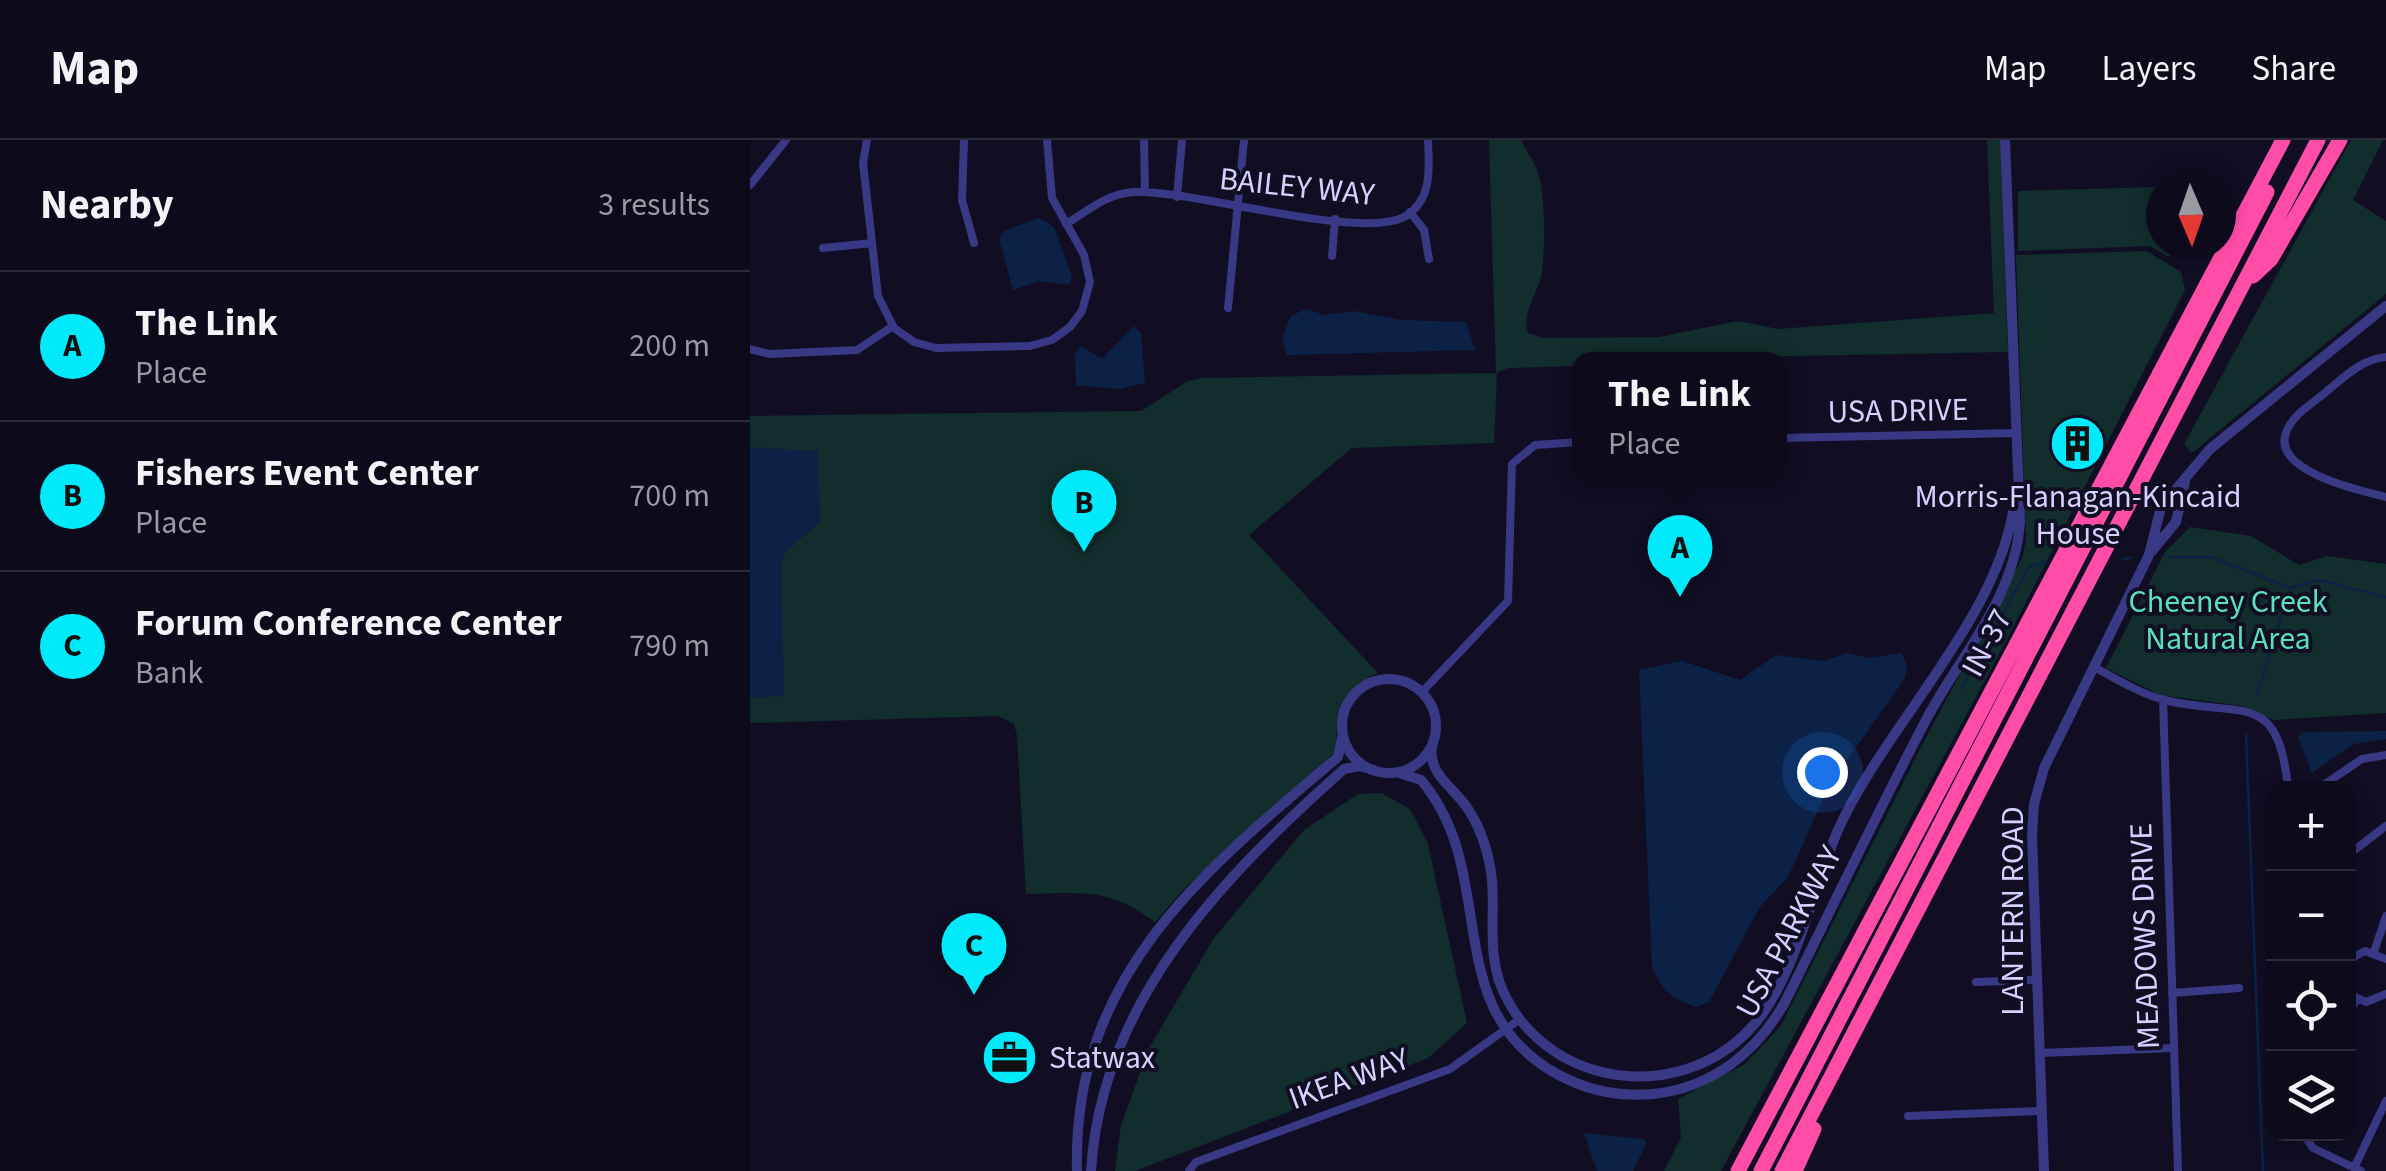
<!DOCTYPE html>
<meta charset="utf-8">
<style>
body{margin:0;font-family:"Source Sans 3",sans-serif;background:#161324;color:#f1f3f6}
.controls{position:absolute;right:30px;bottom:30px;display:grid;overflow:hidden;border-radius:20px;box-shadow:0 5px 15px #0003}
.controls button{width:90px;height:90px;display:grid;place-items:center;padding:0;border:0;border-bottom:2px solid #2d2b3a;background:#0d0a1b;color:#f1f3f6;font:50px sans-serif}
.compass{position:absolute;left:1396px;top:30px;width:90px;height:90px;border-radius:50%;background:#0d0a1b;box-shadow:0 5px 15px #0003;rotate:178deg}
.you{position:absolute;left:1072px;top:632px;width:35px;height:35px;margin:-25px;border:8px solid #fff;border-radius:50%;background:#1a73e8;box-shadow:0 0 0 15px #1a73e833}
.badge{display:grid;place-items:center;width:65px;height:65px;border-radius:50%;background:#00eafc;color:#111;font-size:32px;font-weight:700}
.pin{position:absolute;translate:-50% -82px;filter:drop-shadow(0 2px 5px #0008)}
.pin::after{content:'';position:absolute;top:52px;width:35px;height:30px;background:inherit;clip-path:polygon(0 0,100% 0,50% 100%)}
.popup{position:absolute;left:822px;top:212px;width:215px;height:130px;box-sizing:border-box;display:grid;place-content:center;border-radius:20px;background:#0d0a1b;filter:drop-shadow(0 2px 8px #0005);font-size:32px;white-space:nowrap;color:#9a9aa3}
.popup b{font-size:38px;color:#f1f3f6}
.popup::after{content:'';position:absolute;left:50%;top:100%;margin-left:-20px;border:20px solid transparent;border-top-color:#0d0a1b}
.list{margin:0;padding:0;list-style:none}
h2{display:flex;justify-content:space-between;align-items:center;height:130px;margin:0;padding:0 40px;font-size:42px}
h2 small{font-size:32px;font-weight:400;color:#9a9aa3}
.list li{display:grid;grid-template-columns:65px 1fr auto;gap:30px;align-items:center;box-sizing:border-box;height:150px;padding:0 40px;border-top:2px solid #2d2b3a}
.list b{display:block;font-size:38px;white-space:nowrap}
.list p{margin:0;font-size:32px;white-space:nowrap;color:#9a9aa3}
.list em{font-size:32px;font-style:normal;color:#9a9aa3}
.icon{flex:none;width:55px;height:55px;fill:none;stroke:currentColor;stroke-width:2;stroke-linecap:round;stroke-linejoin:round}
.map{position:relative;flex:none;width:1636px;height:1031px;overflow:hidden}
header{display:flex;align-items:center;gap:60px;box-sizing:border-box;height:140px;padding:0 50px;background:#0d0a1b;border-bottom:2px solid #2d2b3a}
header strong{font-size:48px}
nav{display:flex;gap:55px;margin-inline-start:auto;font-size:35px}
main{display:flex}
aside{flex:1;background:#0d0a1b}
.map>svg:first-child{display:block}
.green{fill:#112e2c}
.water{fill:#0b2246}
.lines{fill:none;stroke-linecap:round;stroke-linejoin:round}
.stream{stroke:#0b2246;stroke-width:2.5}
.minor{stroke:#383884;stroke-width:8}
.tertiary{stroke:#383884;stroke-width:10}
.motorway{stroke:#ff4ca7;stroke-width:15}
.labels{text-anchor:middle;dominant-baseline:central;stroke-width:8;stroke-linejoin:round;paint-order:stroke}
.street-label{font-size:32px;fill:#d4d1ff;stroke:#110e24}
.poi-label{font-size:32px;fill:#d4d1ff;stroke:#110e24}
.park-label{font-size:32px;fill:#5ae1bb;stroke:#110e24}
</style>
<header>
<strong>Map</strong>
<nav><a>Map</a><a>Layers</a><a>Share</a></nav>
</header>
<main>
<aside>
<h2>Nearby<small>3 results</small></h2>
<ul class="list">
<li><span class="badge">A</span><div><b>The Link</b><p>Place</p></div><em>200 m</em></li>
<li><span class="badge">B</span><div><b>Fishers Event Center</b><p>Place</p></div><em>700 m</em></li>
<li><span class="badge">C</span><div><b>Forum Conference Center</b><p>Bank</p></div><em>790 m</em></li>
</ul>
</aside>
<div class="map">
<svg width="1636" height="1031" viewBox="0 0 1636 1031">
<rect width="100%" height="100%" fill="#110e24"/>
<path class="green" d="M739,0H771C775,10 782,18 786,28C796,48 795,110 792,132C789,153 771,170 778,193L793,198L909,197L988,181L1028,189L1244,173L1237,0H1250L1258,212L830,220V226L758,228L747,233L744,303L602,308L499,395L628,533C591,548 586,574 586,611L432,751L405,782C359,747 331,753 276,754L267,596L264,584L248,576L0,583V276L391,271L438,241L451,238L746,233Z
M1601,0H1633L1603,60L1636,81V154L1442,313L1434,304Z
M1411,47V105H1431L1419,117L1400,106L1268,111V51Z
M1397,111L1431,132L1435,150L1255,503L971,1031H914L931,997L928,959L995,924L1030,887L1171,607L1272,418L1276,400L1266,115Z
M1440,387L1501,396L1549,425L1577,416L1636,424V573L1524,580L1492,566L1410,555L1356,528L1415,412Z
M631,653L660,669L678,704L717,883L678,918L385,1031H365L371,985L399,908L464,798L554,690L608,654Z"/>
<path class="water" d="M289,78L304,87L322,137L319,145L289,141L263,150L249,99L254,91Z
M556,169L575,175L604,171L652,180L716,182L725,210L537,215L532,198L541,176Z
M384,186L391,194L395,243L368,249L326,245L325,213L331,206L352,219Z
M0,307L68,311L70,382L36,412L31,424L34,556L0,558Z
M1097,513L1119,518L1152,513L1157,526L1155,538L1079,646L1038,737L1009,768L959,862L946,867C922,858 911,851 902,826L889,530L932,521L990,540L1026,515L1074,521Z
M1636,591V599L1603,604L1562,633L1548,597L1553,592Z
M834,993L894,999L896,1004L883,1031H847Z"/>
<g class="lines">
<path class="stream" d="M1419,417H1462L1540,448L1569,440L1636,457
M1374,419L1381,418
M1211,548L1279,427L1296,422
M1507,555L1539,451
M1496,595L1513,1031"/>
<path class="minor" d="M117,0L113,23L128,156L144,188L164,202L186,208L280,206L302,200L320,187L332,171L340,142L334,115L302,58L297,0
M214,0L212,60L224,103
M394,0L395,52
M0,45L36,0
M427,57L432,0
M660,72L674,90L679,119
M316,84C337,71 358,53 384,52C441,49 612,102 656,76C683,59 679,27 678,0
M73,108L122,103
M582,116L585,79
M478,168L494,0
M0,209L19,214L107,210L143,186
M1636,217C1612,219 1594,237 1576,252C1563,263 1544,274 1537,290C1518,331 1611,351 1636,357
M1030,298L1267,293
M1344,527C1366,539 1389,553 1414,560C1491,579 1528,547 1538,648
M672,552L758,461L762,324L785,305L830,302
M1413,559L1428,1031
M1569,648L1612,619L1636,615
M1598,715L1636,686
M1624,812L1636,776
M1598,820L1615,811L1636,819
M1226,842L1287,840
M1422,853L1489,848
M1598,854L1616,862L1636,854
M1598,876L1606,860
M1289,913L1424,908
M1158,976L1291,971
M1553,994L1563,1008L1611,1031
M1604,1028L1636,961
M439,1031L446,1022L700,929L770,879"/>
<path class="tertiary" d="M1402,411L1426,382L1435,342
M592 586a47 47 0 1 1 94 0a47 47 0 1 1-94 0Z
M682,607C678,635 704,647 718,669C732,690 739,714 742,740C745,778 737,815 753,851C797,948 929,965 1000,889C1045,842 1062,750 1088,690C1134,587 1247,481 1264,366
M646,632L671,640C751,734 687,868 807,934C836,950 870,957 903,954C962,948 1007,912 1035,862C1082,768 1127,673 1176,580C1210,516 1266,456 1270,381L1255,0
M327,1031C322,836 452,732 588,617L593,593
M341,1031C351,861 474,736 594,629L609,626L624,630
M1294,1031L1282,695L1284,664L1294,628L1399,415L1411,367L1460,309L1636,166"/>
<path class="motorway" d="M1503,136L1521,119L1590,0
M988,1031L1533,0
M1011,1031L1517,52
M1032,1031L1568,0
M1045,1031L1064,989"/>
</g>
<defs>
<symbol id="building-disc" viewBox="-11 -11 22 22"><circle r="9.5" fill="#00eafc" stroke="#110e24"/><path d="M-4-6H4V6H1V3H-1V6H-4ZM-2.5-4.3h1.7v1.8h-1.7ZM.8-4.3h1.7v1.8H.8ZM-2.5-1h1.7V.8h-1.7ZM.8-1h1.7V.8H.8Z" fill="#111"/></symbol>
<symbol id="office-disc" viewBox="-11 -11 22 22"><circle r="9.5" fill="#00eafc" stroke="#110e24"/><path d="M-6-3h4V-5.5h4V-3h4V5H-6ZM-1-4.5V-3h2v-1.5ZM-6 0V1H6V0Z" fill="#111"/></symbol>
</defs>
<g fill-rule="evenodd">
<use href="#building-disc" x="1296" y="272" width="63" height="63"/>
<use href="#office-disc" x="228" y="886" width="63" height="63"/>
</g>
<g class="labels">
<g class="street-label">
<text transform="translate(547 47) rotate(6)">BAILEY WAY</text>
<text transform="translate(1148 271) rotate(-1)">USA DRIVE</text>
<text transform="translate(1237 503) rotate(-62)">IN-37</text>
<text transform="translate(1263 771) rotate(-90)">LANTERN ROAD</text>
<text transform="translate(1039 792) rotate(-62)">USA PARKWAY</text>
<text transform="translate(1395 796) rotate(-92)">MEADOWS DRIVE</text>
<text transform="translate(599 939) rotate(-20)">IKEA WAY</text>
</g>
<g class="poi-label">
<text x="1328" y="357">Morris-Flanagan-Kincaid<tspan x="1328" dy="37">House</tspan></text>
<text x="299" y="918" text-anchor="start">Statwax</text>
</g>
<g class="park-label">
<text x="1478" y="462">Cheeney Creek<tspan x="1478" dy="37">Natural Area</tspan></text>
</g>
</g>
</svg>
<div class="controls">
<button>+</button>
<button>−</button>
<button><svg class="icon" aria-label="locate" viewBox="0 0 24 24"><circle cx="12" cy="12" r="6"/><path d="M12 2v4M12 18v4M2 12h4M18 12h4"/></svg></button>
<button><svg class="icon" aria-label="layers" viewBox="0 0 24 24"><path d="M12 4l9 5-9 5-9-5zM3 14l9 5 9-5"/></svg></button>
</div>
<svg class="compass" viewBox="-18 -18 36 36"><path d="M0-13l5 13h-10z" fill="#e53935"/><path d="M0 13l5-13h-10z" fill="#9a9aa3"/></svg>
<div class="you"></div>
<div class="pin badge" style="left:930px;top:457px">A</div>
<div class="popup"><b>The Link</b>Place</div>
<div class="pin badge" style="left:334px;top:412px">B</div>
<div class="pin badge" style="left:224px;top:855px">C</div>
</div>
</main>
